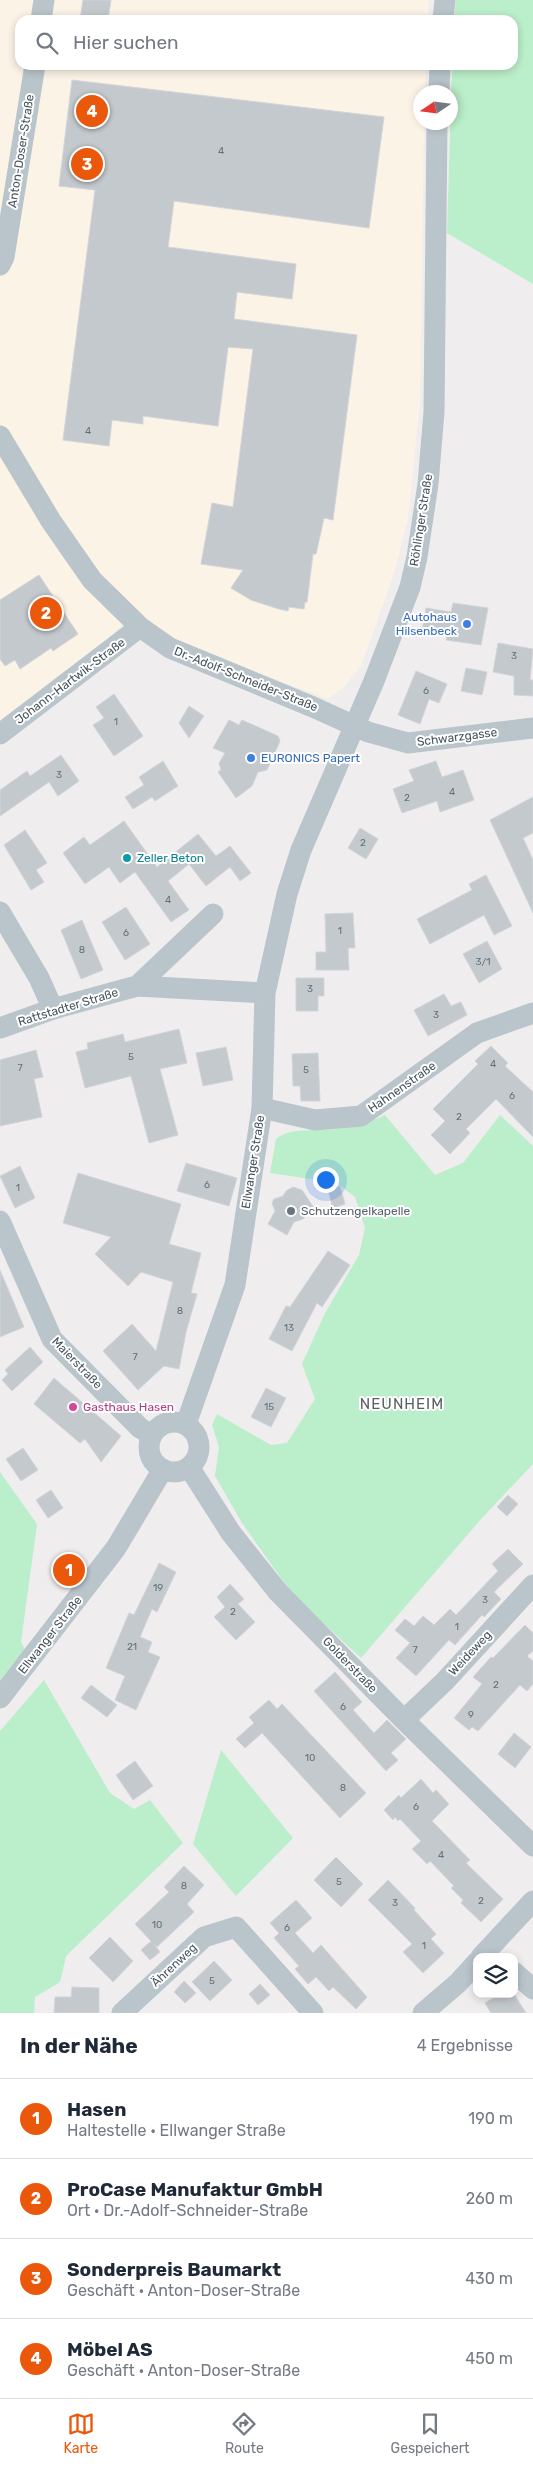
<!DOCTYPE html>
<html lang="de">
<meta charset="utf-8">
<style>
body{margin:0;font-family:Rubik,sans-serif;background:#f2f2f3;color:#1f2937}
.controls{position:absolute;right:15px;bottom:15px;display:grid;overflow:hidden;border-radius:10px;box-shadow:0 2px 8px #0003}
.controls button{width:45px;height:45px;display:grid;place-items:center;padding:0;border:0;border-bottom:1px solid #e0e1e3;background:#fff;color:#1f2937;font:25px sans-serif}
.compass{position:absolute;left:413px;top:85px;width:45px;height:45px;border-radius:50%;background:#fff;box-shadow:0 2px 8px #0003;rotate:257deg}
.you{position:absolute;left:325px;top:1179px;width:18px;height:18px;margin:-12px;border:4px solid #fff;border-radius:50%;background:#1a73e8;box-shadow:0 0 0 8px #1a73e833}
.badge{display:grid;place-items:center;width:32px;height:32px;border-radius:50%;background:#ea580c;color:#fff;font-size:16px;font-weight:700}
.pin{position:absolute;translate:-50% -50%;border:2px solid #fff;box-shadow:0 1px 5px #0006}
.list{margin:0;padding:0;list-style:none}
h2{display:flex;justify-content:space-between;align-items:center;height:65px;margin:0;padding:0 20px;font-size:21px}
h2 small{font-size:16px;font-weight:400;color:#747a83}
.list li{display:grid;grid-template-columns:32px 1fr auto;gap:15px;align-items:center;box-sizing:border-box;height:80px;padding:0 20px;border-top:1px solid #e0e1e3}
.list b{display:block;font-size:19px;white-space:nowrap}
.list p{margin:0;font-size:16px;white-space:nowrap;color:#747a83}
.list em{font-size:16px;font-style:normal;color:#747a83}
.icon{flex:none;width:28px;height:28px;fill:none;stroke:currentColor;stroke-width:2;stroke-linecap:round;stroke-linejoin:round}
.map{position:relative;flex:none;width:533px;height:2013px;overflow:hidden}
.search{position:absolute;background:#fff;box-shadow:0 2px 8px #0003;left:15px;right:15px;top:15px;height:55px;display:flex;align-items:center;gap:12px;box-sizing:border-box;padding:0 18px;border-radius:15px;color:#747a83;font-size:19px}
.sheet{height:385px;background:#fff}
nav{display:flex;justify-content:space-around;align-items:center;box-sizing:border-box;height:70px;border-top:1px solid #e0e1e3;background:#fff;font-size:14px;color:#747a83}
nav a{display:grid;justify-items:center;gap:2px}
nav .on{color:#ea580c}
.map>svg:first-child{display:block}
.commercial{fill:#fbf3e6}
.green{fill:#bbeeca}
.building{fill:#c4c9cd;stroke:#d1d4d9}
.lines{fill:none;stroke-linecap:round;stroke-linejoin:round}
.minor{stroke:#b9c4cb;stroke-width:21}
.shop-dot{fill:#3f7fe0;stroke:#fff;stroke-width:2}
.culture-dot{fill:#0f9aa8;stroke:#fff;stroke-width:2}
.worship-dot{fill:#6b7280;stroke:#fff;stroke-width:2}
.hotel-dot{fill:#d1479c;stroke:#fff;stroke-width:2}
.labels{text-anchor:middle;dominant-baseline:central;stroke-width:4;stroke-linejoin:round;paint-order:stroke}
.number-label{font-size:10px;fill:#667078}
.street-label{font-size:12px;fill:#46535b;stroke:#fff}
.shop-label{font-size:12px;fill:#366cbe;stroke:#fff;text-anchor:end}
.culture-label{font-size:12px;fill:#0d838f;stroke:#fff;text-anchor:start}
.worship-label{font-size:12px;fill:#5b616d;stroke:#fff;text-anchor:start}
.hotel-label{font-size:12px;fill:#b23c85;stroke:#fff;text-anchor:start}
.quarter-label{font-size:15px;letter-spacing:1px;fill:#5a5f62;stroke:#fff}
</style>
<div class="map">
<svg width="533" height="2013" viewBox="0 0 533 2013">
<rect width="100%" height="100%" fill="#f0edee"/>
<path class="commercial" d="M0,0H429L428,20H20V65H426L425,92H420V122L424,123L420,404L408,518L394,574L361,666L344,687L328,699L178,643L131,616L97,650L0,721Z"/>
<path class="green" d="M456,0H533V284L447,233L452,65H513V20H454Z
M385,1115L435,1175L463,1163L500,1115L533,1146V1464L482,1518L361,1658L293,1595L242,1523L215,1476L219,1447L212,1425L217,1414L271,1445L287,1443L315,1399L302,1364L325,1313L359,1255L365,1228L355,1197L337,1183L270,1173L276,1139C290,1128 308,1131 325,1130C345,1128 367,1124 385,1115Z
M0,1472L37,1524L21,1642L25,1649L0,1680Z
M44,1680L110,1793L134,1809L150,1800L183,1843L66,1956L60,1982L35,1997L34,2013H0V1731Z
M221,1750L293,1838L236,1896L193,1844Z"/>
<path class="building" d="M83,0H111L108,20H80Z
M72,80L384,117L369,228L174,201L168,247L296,264L292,299L237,292L234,319L357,335L333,520L324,518L316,554H313L307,602H305L304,609L289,607L288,611L279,609L251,600L231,588L243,570L201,564L212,503L233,507L253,349L228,347L218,426L143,416V424L112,420L109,446L63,440L95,190L59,186Z
M39,575L78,634L53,651L51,648L20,669L15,660L5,666L0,659V600Z
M453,603L488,608L481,645L446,640L447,636L422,631L426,608L451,612Z
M498,643L533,649L530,680H533V696L514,695V676L493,672Z
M466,668L487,672L482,695L461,691Z
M416,671L447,684L439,703L429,699L420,724L398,715Z
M114,694L143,736L114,756L93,725L104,718L96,707Z
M189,706L204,716L189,738L179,723Z
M229,720L239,725L242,720L278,736L280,741L267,770L258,772L252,786L236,798L218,772L221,770L219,763L225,753L213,748Z
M61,755L79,781L58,796L49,782L0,816V790L27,771L30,776Z
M163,761L178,786L155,801L152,797L133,809L125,797L144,785L139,777Z
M436,761L442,777L463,770L474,800L440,812L437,801L402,813L393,789L414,781L409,770Z
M533,797V833L523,838L533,860V913L490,820Z
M124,821L157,867L198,834L216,856L230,846L251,873L240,881L230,867L206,886L189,864L168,881L189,910L171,922L135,872L120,883L109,867L85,884L63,853L84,837L90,845Z
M360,828L378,839L366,859L348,848Z
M25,830L47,863L36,870L44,882L31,890L4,845Z
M486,875L512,926L494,935L484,915L430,944L417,919L472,890L469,884Z
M126,907L150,944L125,960L102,922Z
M353,913L355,948H348L349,970H316V952H326L325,914Z
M82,920L103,970L81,979L61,930Z
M487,941L502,969L479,983L463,954Z
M296,978H324V996H318V1011H296Z
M444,994L451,1006L461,1002L467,1015L428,1036L414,1010Z
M179,1029L187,1063L160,1069L178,1135L149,1143L131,1076L85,1088L76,1052L88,1049L87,1043L123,1034L125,1042Z
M491,1046L508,1063L505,1066L533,1092V1137L496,1099L466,1129L470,1133L450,1154L431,1135L445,1121L433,1109L478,1064L475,1061Z
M226,1047L233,1080L203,1086L196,1053Z
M36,1050L43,1077L34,1079L42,1117L0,1126V1060Z
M318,1053L320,1101H301L300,1086H293L292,1054Z
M186,1163L237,1178L229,1206L177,1191Z
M20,1166L35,1198L15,1208L0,1176Z
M78,1173L181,1204L169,1244L201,1253L191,1293L197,1294L186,1332L179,1369L164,1366L138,1390L103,1351L132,1324L156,1351L173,1282L141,1272L128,1286L95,1254L111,1237L63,1223Z
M340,1186L345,1204L333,1208L328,1190Z
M293,1187L302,1190L314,1208L303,1219L294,1222L287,1235L268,1224L275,1211L272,1203L274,1199L283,1196L286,1191Z
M328,1251L350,1265L322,1307L317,1303L292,1351L269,1339L286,1306L290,1307Z
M0,1270L24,1327L0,1337Z
M30,1347L43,1362L12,1391L2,1380L8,1374L5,1370Z
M54,1378L121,1436L101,1462L85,1439L80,1443L34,1404Z
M266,1388L286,1398L271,1427L251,1417Z
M23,1448L38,1470L21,1481L6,1459Z
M51,1490L63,1508L48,1518L36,1500Z
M508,1495L518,1504L507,1516L497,1507Z
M508,1549L523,1564L494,1592L501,1599L484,1617L482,1615L455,1645L449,1640L416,1676L396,1658L410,1643L395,1630L405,1619L414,1626L423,1616L434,1625L450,1609L456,1615L498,1571L492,1564Z
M159,1563L176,1572L157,1612L152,1609L140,1637L152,1642L148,1652L160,1657L136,1710L115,1700L125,1676L106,1668L129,1613L134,1615Z
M230,1584L244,1599L238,1604L255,1622L236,1640L214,1617L225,1607L217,1597Z
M525,1625L533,1633V1651L527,1656L533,1661V1684L527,1691L520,1685L478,1731L472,1727L469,1730L454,1718L482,1684L473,1677L491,1657L493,1658Z
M335,1672L362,1702L353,1710L374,1733L387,1720L406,1739L391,1753L398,1760L386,1771L314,1691Z
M91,1685L117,1705L107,1717L81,1698Z
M269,1700L277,1709L282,1704L366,1793L340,1818L262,1733L245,1748L236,1739L254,1723L249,1717Z
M514,1733L531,1747L515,1768L498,1754Z
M135,1761L153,1786L133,1800L116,1775Z
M421,1779L433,1793L436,1790L449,1804L432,1821L470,1860L466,1863L503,1899L481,1922L461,1903L463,1900L451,1888L454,1886L430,1861L427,1864L412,1849L421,1841L400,1819L398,1821L395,1817L393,1820L384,1810L399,1795L401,1798Z
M336,1857L363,1884L341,1907L314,1880Z
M184,1866L204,1885L187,1904L194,1912L157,1947L154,1944L160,1952L150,1960L141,1950L151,1941L135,1924L169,1892L164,1887Z
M388,1880L415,1908L414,1910L436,1934L431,1939L444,1953L423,1973L403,1952L412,1944L368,1900Z
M296,1900L312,1918L295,1933L313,1953L321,1945L367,1997L356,2009L333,1987L329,1991L316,1977L308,1984L295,1969L299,1966L274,1938L279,1933L270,1923Z
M110,1937L133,1961L113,1982L89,1958Z
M214,1961L232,1980L210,2001L192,1982Z
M184,1981L196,1993L185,2003L174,1992Z
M260,1984L270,1995L258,2005L249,1994Z
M72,1987L99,1988V2013H54L55,1997H71Z
M500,1994H514L526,2013H491L485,2003Z"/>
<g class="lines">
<path class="minor" d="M41,20L44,0
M443,20L445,0
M439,92L440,65
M0,265L4,257L35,65
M0,436L51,521L92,580L140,627L170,648L313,707L368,732L408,743L533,728
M0,734L140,627
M0,912L39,978L53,1009
M137,986L213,914
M0,1028L53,1009L137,986L265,993
M262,1108L315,1120L361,1116L477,1033L533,1013
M0,1221L52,1339L140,1428L152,1435
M149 1447a25 25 0 1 1 50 0a25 25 0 1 1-50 0Z
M186,1424L235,1285L262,1108L265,993L287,894L301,850L374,681L410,587L417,557L428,484L434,412L437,122
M189,1467L231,1533L278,1592L404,1720L533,1846
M0,1698L116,1548L163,1469
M404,1720L445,1681L533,1585
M481,1957L533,1901
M514,1972L533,1989
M122,2013L204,1937L236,1927L313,2013
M423,2013L458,1983L477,1962"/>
</g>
<g class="shop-dot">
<circle cx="467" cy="624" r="5"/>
<circle cx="251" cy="758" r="5"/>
</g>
<circle class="culture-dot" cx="127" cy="858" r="5"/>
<circle class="worship-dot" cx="291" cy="1211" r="5"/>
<circle class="hotel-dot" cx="73" cy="1407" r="5"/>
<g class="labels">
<g class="number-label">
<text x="221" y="151">4</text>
<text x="88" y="431">4</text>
<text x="514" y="656">3</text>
<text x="426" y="691">6</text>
<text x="116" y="722">1</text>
<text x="59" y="775">3</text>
<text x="452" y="792">4</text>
<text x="407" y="798">2</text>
<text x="363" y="843">2</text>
<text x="168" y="900">4</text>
<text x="340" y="931">1</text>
<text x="126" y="933">6</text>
<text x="82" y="950">8</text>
<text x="483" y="962">3/1</text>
<text x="310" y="989">3</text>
<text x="436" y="1015">3</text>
<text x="131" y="1057">5</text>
<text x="493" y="1064">4</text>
<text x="20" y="1068">7</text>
<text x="306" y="1070">5</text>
<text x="512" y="1096">6</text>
<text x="459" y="1117">2</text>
<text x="207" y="1185">6</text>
<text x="18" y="1188">1</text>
<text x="180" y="1311">8</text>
<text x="289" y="1328">13</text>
<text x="135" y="1357">7</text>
<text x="269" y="1407">15</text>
<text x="158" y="1588">19</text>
<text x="485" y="1600">3</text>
<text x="233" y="1612">2</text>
<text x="457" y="1627">1</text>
<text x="132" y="1647">21</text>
<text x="415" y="1650">7</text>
<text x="496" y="1685">2</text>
<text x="343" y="1707">6</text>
<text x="471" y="1715">9</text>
<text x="310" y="1758">10</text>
<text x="343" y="1788">8</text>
<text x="416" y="1807">6</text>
<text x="441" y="1855">4</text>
<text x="339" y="1882">5</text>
<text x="184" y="1886">8</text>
<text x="481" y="1901">2</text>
<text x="395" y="1903">3</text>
<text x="157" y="1925">10</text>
<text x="287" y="1928">6</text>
<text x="424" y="1946">1</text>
<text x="212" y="1981">5</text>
</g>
<g class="street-label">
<text transform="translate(21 151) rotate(-81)">Anton-Doser-Straße</text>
<text transform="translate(421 520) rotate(-81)">Röhlinger Straße</text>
<text transform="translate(246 679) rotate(22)">Dr.-Adolf-Schneider-Straße</text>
<text transform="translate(70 681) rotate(-37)">Johann-Hartwik-Straße</text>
<text transform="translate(457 737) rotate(-7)">Schwarzgasse</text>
<text transform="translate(68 1007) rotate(-17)">Rattstadter Straße</text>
<text transform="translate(402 1087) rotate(-35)">Hahnenstraße</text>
<text transform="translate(253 1162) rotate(-81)">Ellwanger Straße</text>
<text transform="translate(77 1363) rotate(46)">Maierstraße</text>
<text transform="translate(50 1635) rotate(-52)">Ellwanger Straße</text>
<text transform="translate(470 1653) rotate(-47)">Weideweg</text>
<text transform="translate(350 1665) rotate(46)">Golderstraße</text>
<text transform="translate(174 1965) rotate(-43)">Ährenweg</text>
</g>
<g class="shop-label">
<text x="457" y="617">Autohaus<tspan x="457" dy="14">Hilsenbeck</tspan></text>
<text x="261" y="758" text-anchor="start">EURONICS Papert</text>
</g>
<g class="culture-label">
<text x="137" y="858">Zeller Beton</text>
</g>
<g class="worship-label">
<text x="301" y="1211">Schutzengelkapelle</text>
</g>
<g class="hotel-label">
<text x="83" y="1407">Gasthaus Hasen</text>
</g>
<g class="quarter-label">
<text x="402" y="1404">NEUNHEIM</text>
</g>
</g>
</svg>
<div class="controls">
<button><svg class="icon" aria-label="layers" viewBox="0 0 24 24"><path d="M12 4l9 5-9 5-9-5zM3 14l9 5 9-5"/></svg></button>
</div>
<svg class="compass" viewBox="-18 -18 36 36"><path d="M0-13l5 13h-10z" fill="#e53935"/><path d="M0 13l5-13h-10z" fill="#747a83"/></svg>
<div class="you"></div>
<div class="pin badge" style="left:69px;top:1570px">1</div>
<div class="pin badge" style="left:46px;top:613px">2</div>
<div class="pin badge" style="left:87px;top:164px">3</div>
<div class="pin badge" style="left:92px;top:111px">4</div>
<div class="search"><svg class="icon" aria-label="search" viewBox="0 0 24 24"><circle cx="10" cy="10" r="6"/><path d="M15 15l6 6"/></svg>Hier suchen</div>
</div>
<section class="sheet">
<h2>In der Nähe<small>4 Ergebnisse</small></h2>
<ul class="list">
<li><span class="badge">1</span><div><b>Hasen</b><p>Haltestelle · Ellwanger Straße</p></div><em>190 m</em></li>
<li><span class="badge">2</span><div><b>ProCase Manufaktur GmbH</b><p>Ort · Dr.-Adolf-Schneider-Straße</p></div><em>260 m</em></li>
<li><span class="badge">3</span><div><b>Sonderpreis Baumarkt</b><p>Geschäft · Anton-Doser-Straße</p></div><em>430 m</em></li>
<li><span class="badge">4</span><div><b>Möbel AS</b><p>Geschäft · Anton-Doser-Straße</p></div><em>450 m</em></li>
</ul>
</section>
<nav>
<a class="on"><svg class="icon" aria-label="map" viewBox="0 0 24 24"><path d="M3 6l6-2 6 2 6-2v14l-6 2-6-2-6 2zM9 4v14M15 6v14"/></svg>Karte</a>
<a><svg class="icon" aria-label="directions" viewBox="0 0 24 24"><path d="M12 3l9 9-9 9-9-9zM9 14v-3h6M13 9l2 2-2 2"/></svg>Route</a>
<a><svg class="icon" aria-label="saved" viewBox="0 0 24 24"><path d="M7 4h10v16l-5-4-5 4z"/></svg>Gespeichert</a>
</nav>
